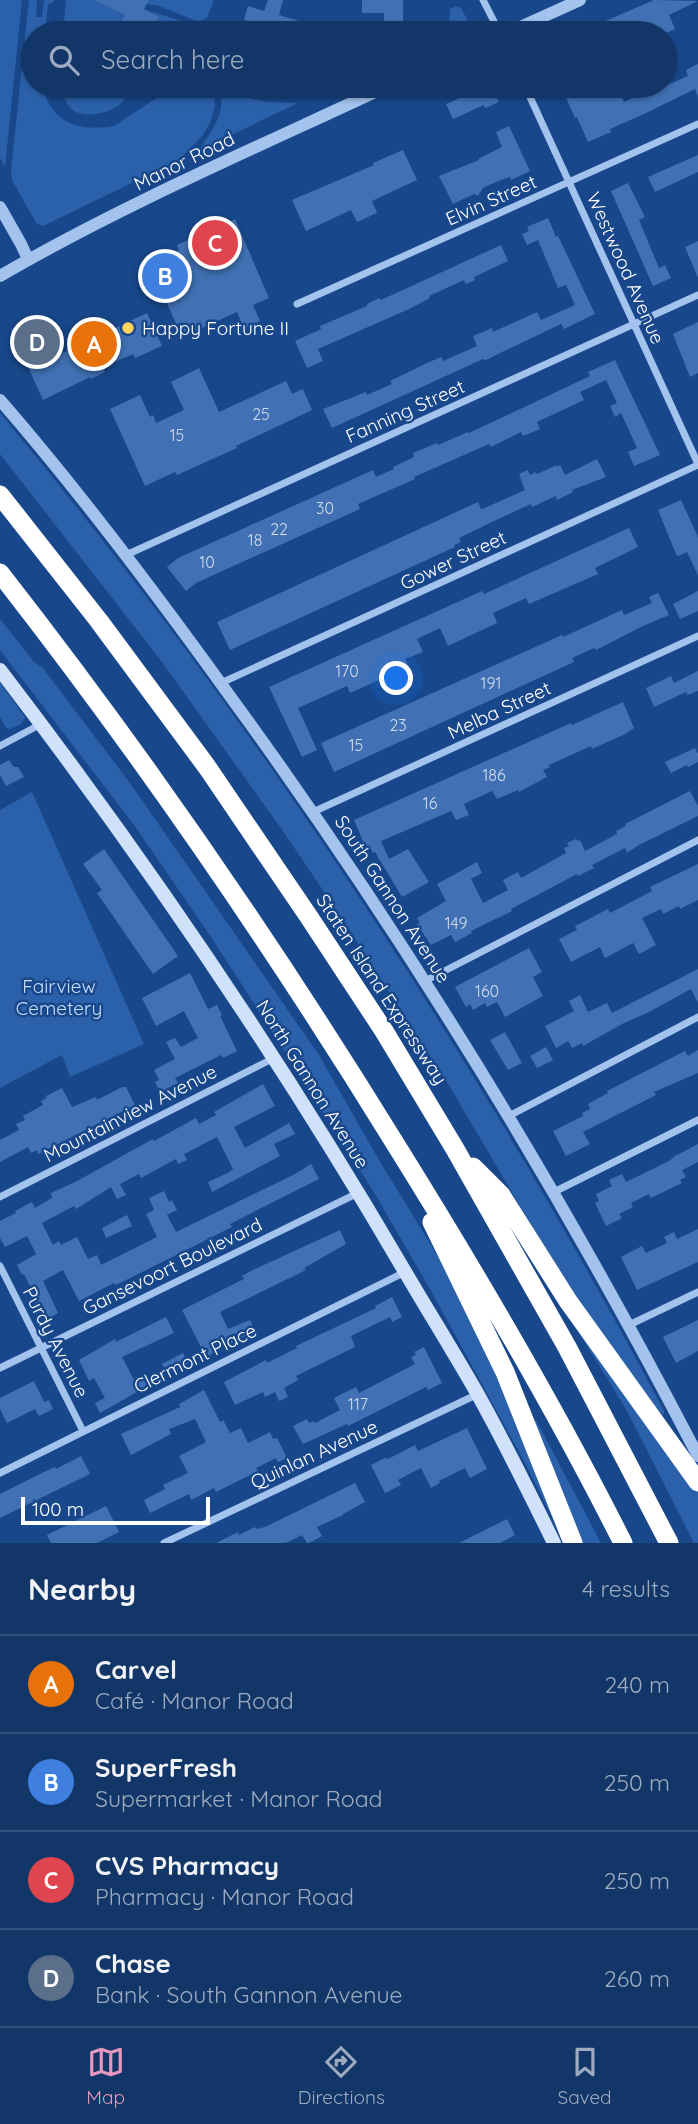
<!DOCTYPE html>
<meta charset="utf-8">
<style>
body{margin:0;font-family:Quicksand,sans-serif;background:#1b3e6e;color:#f1f3f6}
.scale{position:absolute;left:21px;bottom:18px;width:189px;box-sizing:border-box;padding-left:7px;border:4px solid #fff;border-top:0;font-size:19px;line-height:24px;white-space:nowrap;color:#fff;-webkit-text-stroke:5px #18488b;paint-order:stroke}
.you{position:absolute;left:397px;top:679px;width:24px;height:24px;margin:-18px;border:5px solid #fff;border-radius:50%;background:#1a73e8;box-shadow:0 0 0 10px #1a73e833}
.badge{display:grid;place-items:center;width:46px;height:46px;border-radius:50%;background:#e797bd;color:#fff;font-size:23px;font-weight:700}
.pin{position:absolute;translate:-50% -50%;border:4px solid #fff;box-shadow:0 2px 7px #0006}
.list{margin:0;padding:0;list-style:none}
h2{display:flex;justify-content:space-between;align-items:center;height:91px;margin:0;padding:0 28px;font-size:30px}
h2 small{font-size:23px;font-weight:400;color:#9cabc0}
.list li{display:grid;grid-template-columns:46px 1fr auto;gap:21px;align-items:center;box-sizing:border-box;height:98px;padding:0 28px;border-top:2px solid #31507c}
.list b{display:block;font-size:26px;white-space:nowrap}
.list p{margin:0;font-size:23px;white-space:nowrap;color:#9cabc0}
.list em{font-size:23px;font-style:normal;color:#9cabc0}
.icon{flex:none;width:38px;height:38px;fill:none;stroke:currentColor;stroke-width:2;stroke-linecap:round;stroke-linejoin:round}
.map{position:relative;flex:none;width:698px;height:1543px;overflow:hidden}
.search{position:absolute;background:#123668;box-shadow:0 2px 5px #0004;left:21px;right:21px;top:21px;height:77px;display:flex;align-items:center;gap:18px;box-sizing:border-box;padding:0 24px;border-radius:38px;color:#9cabc0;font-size:26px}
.sheet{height:483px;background:#123668}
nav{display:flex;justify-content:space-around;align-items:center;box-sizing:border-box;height:98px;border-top:2px solid #31507c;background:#123668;font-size:19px;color:#9cabc0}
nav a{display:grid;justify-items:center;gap:4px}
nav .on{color:#e797bd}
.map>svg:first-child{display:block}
.green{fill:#2b61aa}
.building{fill:#4171b4}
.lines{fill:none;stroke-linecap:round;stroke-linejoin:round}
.minor{stroke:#a3c3ee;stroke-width:7}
.tertiary{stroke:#a3c3ee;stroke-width:12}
.secondary{stroke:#d0e1fa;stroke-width:14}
.motorway{stroke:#fff;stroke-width:19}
.poi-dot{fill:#ffd560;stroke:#18488b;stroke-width:2.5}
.labels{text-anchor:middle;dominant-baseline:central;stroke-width:5;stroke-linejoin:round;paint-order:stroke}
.number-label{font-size:16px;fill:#d0dcec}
.street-label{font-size:19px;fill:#fff;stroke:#18488b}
.poi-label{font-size:19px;fill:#fff;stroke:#18488b;text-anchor:start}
.park-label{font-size:19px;fill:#c8defa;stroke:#18488b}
</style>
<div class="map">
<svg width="698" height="1543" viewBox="0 0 698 1543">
<rect width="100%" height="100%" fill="#18488b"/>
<path class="green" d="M0,0H22L5,167L0,158Z
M29,0H37L36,17H42L44,0H54L52,3L48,4L45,33H33V86H43C50,123 80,132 114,126L175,86H213L215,104L211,121L203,135L179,160L43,226L36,223L12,180L11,171Z
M66,0H108L106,5L125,15L115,33H63Z
M149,0H214L207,18L199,22L159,6L146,4Z
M456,6L461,8L468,21L466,25L449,33H415V27H449L450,9Z
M146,10L194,25L199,29L201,33H131L137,21L153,29L159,17Z
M60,86H87L86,89L102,97L108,86H119L125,99C116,112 87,120 73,110C66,105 63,94 60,86Z
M220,86L252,99L267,102L298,103L200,150C213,126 226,116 220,86Z
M241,86H334C329,88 324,91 318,93C299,99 259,94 241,86Z
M0,413C256,721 476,1057 664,1411V1415L660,1413L564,1281L450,1087L347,926L283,831L162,662L0,454Z
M0,619L34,662L42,667L130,783L319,1055L379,1160L473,1314L560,1533L525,1463L430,1289L375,1194L299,1073L209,934L134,825L0,650Z
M0,683L25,717L21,724L10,729L6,728L0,717Z
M32,792L144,1044L70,1077L62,1055L0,1088V810Z
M576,1328L698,1489V1543H694L627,1411Z
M536,1420L601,1543H581L533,1421Z"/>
<path class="building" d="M95,0H149L144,9L159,17L153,29L137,21L131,33H115L125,15Z
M268,0H283L279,15L299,21L296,33H258L260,24L244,20L248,6L264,11Z
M362,0H403V33H384V13H362Z
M654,0L698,1L669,15L675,29L666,33H578Z
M698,64V97L695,89L644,114L610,129L611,132L588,142L577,117L575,118L561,86H617L624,102L657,87L658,89L688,76L686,70Z
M476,86H491L499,102L485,108L484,105L453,119L446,104L478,90Z
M509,126L530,171L511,180L510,177L496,182L483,188L478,196L474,194L453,204L439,176L479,160L478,159L502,147L496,132Z
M403,150L417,180L372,201L377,213L357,222L351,210L306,231L292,200L374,165L373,163Z
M698,155V172L655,192L648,177Z
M628,183L645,217L639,220L659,268L665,265L671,278L653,286L611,191Z
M548,218L556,237L558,236L560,240L595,314L564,329L561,324L500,353L486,360L483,359L332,428L323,409L366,392L367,395L392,384L390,381L427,363L441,357L443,361L477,346L473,336L492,328L493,332L537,312L541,320L575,305L566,285L558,288L538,240L527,245L522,234L529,231L527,227Z
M235,219L269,298L253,305L260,321L244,329L237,312L182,337L149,263L179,250L177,245Z
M698,241V278L685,247Z
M501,245L508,261L474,277L475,280L466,284L464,280L429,296L430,298L409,309L318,349L323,361L307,368L295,341L321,329L320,326L367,306V304L379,298L381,300Z
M147,313L162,346L135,358L133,354L103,367L105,372L91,379L90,377L43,400L11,329L34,319L48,350L58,355Z
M698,322V373L690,377L673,334Z
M615,360L660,455L634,466L628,452L637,448L621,413L615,417L610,406L617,403L606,380L580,392L584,400L537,422L540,429L523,436L521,432L491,447L489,444L414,477L415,479L358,504L360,509L220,572L196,583L186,591L167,567L178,558L373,470L376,477L394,469L393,467L414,457L413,453L437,443L438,445L468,432L469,433L590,376L588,372Z
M199,368L219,412L286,381L292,394L303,389L312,410L236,446L237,448L177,475L175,472L145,486L110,409L140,395L150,417L153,415L156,423L184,410L171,382Z
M597,459L606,477L572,490L573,492L557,500L556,496L532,507L531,504L494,521L459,538L461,542L454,545L455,547L230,650L217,622L478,502L481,509L487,507L525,490L519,474L528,470L530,475L536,472L537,474L557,465V467L560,465L565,475Z
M681,500L698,537V575L687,552L678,556L676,554L658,510Z
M629,528L638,547L595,568L598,574L529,604L526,598L493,613L497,623L448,646L440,628L417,639L423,652L405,659L413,676L393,685L388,676L350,693L347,686L298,708L317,750L302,757L269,687L482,591L484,594Z
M698,591V611L680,619L673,604Z
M658,593L669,615L643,626L596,650L594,648L572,658L574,662L334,772L321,743L562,635L563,637L622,610L624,615L652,603L649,597Z
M698,671V691L687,695L686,692L654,707L646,688L671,676L674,683Z
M623,702L634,728L625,734L592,749L591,746L549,765L550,767L543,770L547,777L519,792L518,790L497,799L492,791L464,804L469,815L456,820L451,811L381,841L389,859L408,849L429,882L402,897L375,852L373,853L370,847L366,848L354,820L571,723L572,725Z
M695,748L698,754V762L688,767L687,765L671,773L665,762Z
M9,760L14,767H18L24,777L6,786L0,775V765Z
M690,791L698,806V816L639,845L627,853L625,848L592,865L594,868L578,876L577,874L511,909L512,911L471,931L472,933L455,942L451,935L431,945L417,924L420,923L417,918L446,901L437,884L477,862L482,873L471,879L483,903L508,890L503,880L518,872L521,878L566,853L564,848L569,846L567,843L576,839L578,841L580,840L585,851L617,834L616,831L626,826L625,824Z
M104,849L178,956L153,974L97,893L102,890L83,864Z
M698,864V900L680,909L679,906L663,914L661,909L642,918L656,945L639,954L633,943L605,958L600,947L571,962L559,939L577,930L575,926L608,909L610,913L652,891L650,887Z
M529,948L542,972L533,977L543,996L505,1017L497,1002L487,1007L485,1003L473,1010L470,1004L466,1007L455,987Z
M698,969V1003L691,989L647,1013L624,1023L583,1046L582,1043L572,1048L568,1041L556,1048L545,1026L574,1011L569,1001L580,995L588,1012L607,1003L612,1013Z
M190,973L208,1009L217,1005L222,1015L220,1016L237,1051L223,1058L221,1055L175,1078L178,1083L160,1092L155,1082L159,1080L154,1070L175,1059L166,1042L175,1038L181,1047L198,1038L184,1011L156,1026L142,998Z
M505,1032L522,1063L508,1070L490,1040Z
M546,1047L553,1060L537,1068L530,1056Z
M698,1050V1073L654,1092L656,1095L583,1132L590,1144L566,1156L553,1131L583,1116L582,1113L590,1109L588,1104L608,1093L607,1091L685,1051L688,1056Z
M263,1084L275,1106L234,1127L245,1148L289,1123L295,1134L274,1144L280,1156L212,1192L208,1182L228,1173L233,1169L217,1137L184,1154L187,1160L178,1164L176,1159L141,1178L139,1174L120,1184L126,1195L117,1199L111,1187L76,1209L74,1206L42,1223L53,1245L59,1241L61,1245L77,1237L88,1259L97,1255L101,1265L157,1237L146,1214L154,1210L149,1198L164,1191L169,1202L172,1200L177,1210L167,1215L176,1232L295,1174L311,1164L319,1179L230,1224L232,1227L124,1281L115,1285L114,1283L79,1301L63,1270L43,1281L58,1313L46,1320L35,1303L31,1293L33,1292L24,1274L22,1275L17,1265L36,1254L27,1236L5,1247L0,1238V1221L16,1213L15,1211L32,1202L35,1208L52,1198L51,1193L77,1181L153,1139L154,1141L196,1118L199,1124L216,1115L214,1112Z
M122,1087H126L135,1105L38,1154L37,1150L31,1153L28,1147L0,1162V1140L19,1130L16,1124L25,1120L23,1116L43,1105L41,1101L47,1098L46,1096L62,1088L72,1107L96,1097L97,1100Z
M698,1144V1162L682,1170L686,1177L680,1180L682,1183L651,1198L649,1194L631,1203L633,1207L619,1214L622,1218L606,1226L595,1203L599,1201L596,1194L612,1186L609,1180L622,1174L626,1182L669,1161L675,1156Z
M127,1215L132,1226L106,1238L102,1228Z
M698,1229V1262L637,1290L621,1257L642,1246L646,1253L667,1243L664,1237L674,1232L677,1239Z
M340,1230L346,1244L304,1268L306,1270L220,1312L228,1329L250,1320L255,1330L206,1357L182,1310L244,1279L242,1276L253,1270Z
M392,1297L402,1317L392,1322L390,1317L351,1336L355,1347L296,1376L298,1380L284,1388L288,1397L279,1401L275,1392L265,1397L263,1392L235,1405L224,1382L266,1360L267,1363L297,1348L296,1346L376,1308L375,1306Z
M166,1317L174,1333L122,1357L134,1380L144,1375L149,1385L100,1413L95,1403L105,1398L94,1378L89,1381L79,1360L115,1339L116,1342Z
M698,1320V1351L676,1363L663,1337Z
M424,1347L442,1383L428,1390L426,1387L348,1426L347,1424L303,1444L293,1426L307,1419L309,1423L314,1421L315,1423L340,1410L334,1398L356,1387L359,1393L415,1364L411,1357L416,1355L414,1352Z
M183,1353L188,1364L168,1374L162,1364Z
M34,1381L44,1402L49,1400L53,1409L39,1416L35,1409L7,1423L0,1409V1398Z
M204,1390L220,1422L223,1420L230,1433L241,1428L248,1443L270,1432L273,1439L277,1438L287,1458L278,1462L276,1458L256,1468L258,1471L216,1492L214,1488L191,1500L189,1494L150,1513L144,1500L165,1489L163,1485L188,1473L179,1456L206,1442L195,1419L169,1429L171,1434L131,1455L121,1434L180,1407L179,1404Z
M467,1428L487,1469L470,1478L465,1468L439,1481L440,1483L431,1488L421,1468L398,1480L401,1485L385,1493L371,1465L385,1458L388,1459L415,1445L418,1451Z
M81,1456L90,1474L0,1518V1494L44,1472L55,1467L56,1469Z
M355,1483L365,1502L343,1514V1515L317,1527L322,1536L309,1543H307L302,1535L286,1543H216L238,1532L239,1535L255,1527L256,1529L265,1527Z
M106,1506L119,1532L97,1543H51L47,1535Z
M507,1519L515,1535L500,1543H459Z"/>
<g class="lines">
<path class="minor" d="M483,0L500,33
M525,86L698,464
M297,304L698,124
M126,555L698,295
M221,683L698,465
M0,746L41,724
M313,812L698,636
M425,981L698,840
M509,1116L698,1017
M554,1192L698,1120
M0,1197L274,1058
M0,1266L83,1431
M629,1325L698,1292
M0,1368L358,1193
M0,1473L405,1272
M164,1543L478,1394"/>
<path class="tertiary" d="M507,33L580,0
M0,207L21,244L28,259
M0,276C124,204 258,147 388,86
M0,400C81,493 155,592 227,692C404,934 560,1190 698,1456"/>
<path class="secondary" d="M0,670C147,862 282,1061 404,1270C428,1311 453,1351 477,1393C504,1441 529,1492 554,1543"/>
<path class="motorway" d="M0,495L99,621L207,767L309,917L384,1031L455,1149L567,1347L669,1543
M0,573C143,756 274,947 396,1145C477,1275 554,1406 623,1543
M473,1167L501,1195L568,1301L698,1482
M432,1222L505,1372L573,1543"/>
</g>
<circle class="poi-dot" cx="128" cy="328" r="7"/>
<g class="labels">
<g class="number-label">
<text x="261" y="414">25</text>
<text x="177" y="435">15</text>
<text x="325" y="508">30</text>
<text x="279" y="529">22</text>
<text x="255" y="540">18</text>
<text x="207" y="562">10</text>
<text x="347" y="671">170</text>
<text x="491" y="683">191</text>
<text x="398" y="725">23</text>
<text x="356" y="745">15</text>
<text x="494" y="775">186</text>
<text x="430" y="803">16</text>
<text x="456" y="923">149</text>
<text x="487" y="991">160</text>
<text x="358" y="1404">117</text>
</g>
<g class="street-label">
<text transform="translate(184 161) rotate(-26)">Manor Road</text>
<text transform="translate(491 200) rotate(-24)">Elvin Street</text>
<text transform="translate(626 268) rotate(66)">Westwood Avenue</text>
<text transform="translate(405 411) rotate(-24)">Fanning Street</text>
<text transform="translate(453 560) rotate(-25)">Gower Street</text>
<text transform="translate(499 710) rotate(-25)">Melba Street</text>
<text transform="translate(393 899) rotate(57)">South Gannon Avenue</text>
<text transform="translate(382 989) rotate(57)">Staten Island Expressway</text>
<text transform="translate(313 1084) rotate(58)">North Gannon Avenue</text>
<text transform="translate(130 1113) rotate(-27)">Mountainview Avenue</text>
<text transform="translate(172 1266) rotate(-26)">Gansevoort Boulevard</text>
<text transform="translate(56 1342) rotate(63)">Purdy Avenue</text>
<text transform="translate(195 1358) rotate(-26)">Clermont Place</text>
<text transform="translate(314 1454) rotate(-25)">Quinlan Avenue</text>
</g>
<g class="poi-label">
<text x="142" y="328">Happy Fortune II</text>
</g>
<g class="park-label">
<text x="59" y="986">Fairview<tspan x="59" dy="22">Cemetery</tspan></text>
</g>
</g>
</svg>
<div class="scale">100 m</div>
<div class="you"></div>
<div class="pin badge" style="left:94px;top:344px;background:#e8710a">A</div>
<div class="pin badge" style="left:165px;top:276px;background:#3f7fe0">B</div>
<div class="pin badge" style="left:215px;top:243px;background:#e0444e">C</div>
<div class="pin badge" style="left:37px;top:342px;background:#5c6f8a">D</div>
<div class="search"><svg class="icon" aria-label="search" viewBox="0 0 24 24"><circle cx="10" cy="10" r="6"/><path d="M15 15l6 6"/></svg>Search here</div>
</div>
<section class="sheet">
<h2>Nearby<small>4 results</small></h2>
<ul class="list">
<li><span class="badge" style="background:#e8710a">A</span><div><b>Carvel</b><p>Café · Manor Road</p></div><em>240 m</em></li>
<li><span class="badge" style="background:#3f7fe0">B</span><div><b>SuperFresh</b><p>Supermarket · Manor Road</p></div><em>250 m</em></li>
<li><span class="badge" style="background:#e0444e">C</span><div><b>CVS Pharmacy</b><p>Pharmacy · Manor Road</p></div><em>250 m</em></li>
<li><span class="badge" style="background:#5c6f8a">D</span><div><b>Chase</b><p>Bank · South Gannon Avenue</p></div><em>260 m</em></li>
</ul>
</section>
<nav>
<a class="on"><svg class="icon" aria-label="map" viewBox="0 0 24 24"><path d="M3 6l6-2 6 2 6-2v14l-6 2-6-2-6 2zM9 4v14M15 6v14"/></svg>Map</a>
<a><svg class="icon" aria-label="directions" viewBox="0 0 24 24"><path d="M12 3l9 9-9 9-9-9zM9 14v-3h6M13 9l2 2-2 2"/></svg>Directions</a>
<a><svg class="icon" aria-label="saved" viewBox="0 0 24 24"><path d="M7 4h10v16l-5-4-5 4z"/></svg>Saved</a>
</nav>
